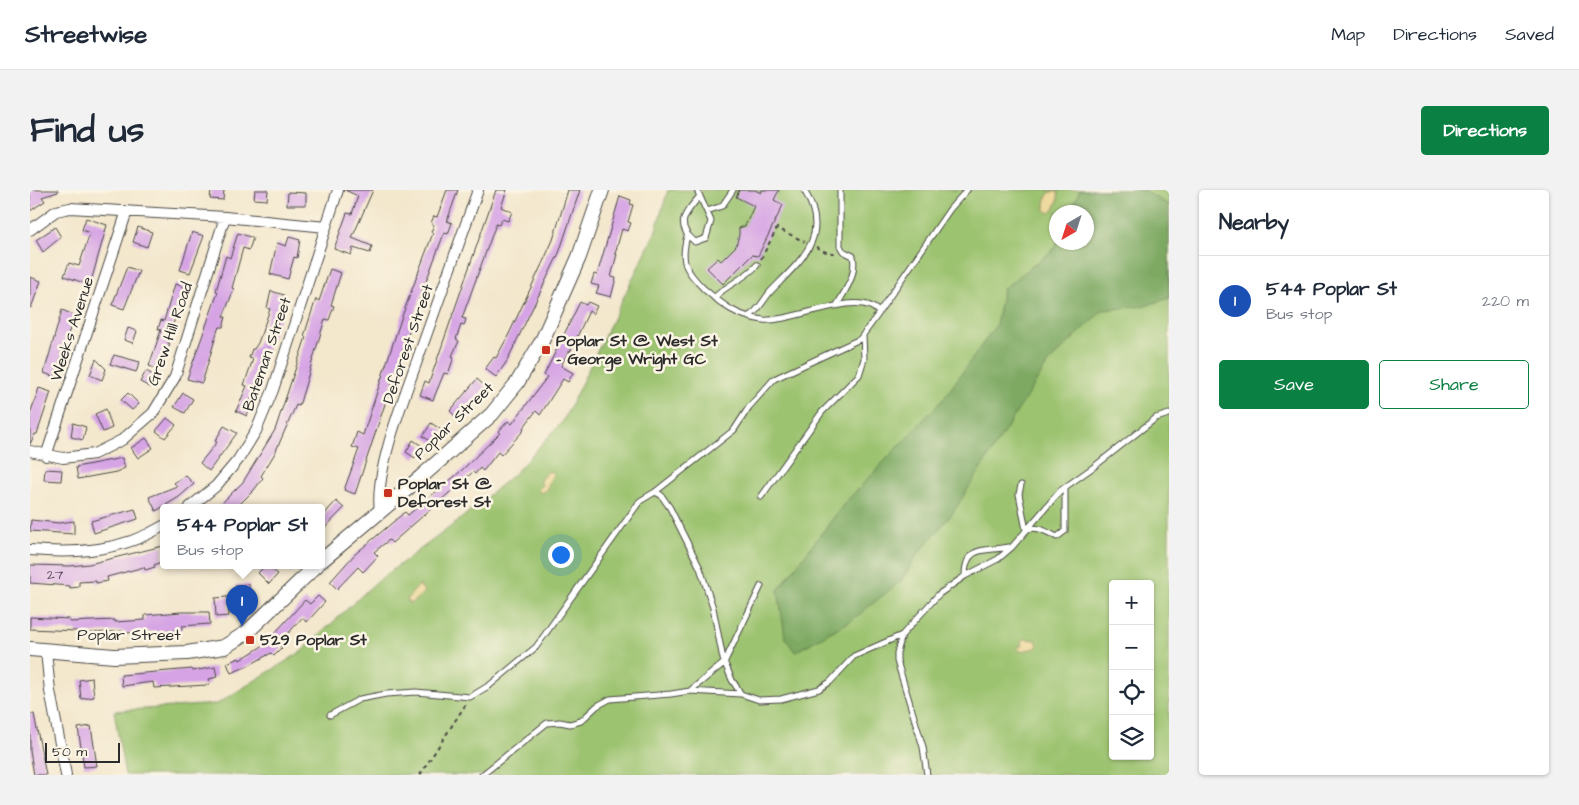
<!DOCTYPE html>
<meta charset="utf-8">
<style>
body{margin:0;font-family:"Architects Daughter",sans-serif;background:#f2f2f3;color:#1f2937}
.controls{position:absolute;right:15px;bottom:15px;display:grid;overflow:hidden;border-radius:5px;box-shadow:0 1px 4px #0004}
.controls button{width:45px;height:45px;display:grid;place-items:center;padding:0;border:0;border-bottom:1px solid #e0e1e3;background:#fff;color:#1f2937;font:25px sans-serif}
.compass{position:absolute;left:1019px;top:15px;width:45px;height:45px;border-radius:50%;background:#fff;box-shadow:0 1px 4px #0004;rotate:219deg}
.scale{position:absolute;left:15px;bottom:12px;width:75px;box-sizing:border-box;padding-left:5px;border:2px solid #2b2b2b;border-top:0;font-size:14px;line-height:18px;white-space:nowrap;color:#2b2b2b;-webkit-text-stroke:4px #fcf5e5;paint-order:stroke}
.you{position:absolute;left:530px;top:364px;width:18px;height:18px;margin:-12px;border:4px solid #fff;border-radius:50%;background:#1a73e8;box-shadow:0 0 0 8px #1a73e833}
.badge{display:grid;place-items:center;width:32px;height:32px;border-radius:50%;background:#0b8043;color:#fff;font-size:16px;font-weight:700}
.pin{position:absolute;translate:-50% -41px;filter:drop-shadow(0 1px 2px #0008)}
.pin::after{content:'';position:absolute;top:26px;width:18px;height:15px;background:inherit;clip-path:polygon(0 0,100% 0,50% 100%)}
.popup{position:absolute;left:130px;top:314px;width:165px;height:65px;box-sizing:border-box;display:grid;place-content:center;border-radius:5px;background:#fff;filter:drop-shadow(0 1px 4px #0005);font-size:16px;white-space:nowrap;color:#747a83}
.popup b{font-size:19px;color:#1f2937}
.popup::after{content:'';position:absolute;left:50%;top:100%;margin-left:-10px;border:10px solid transparent;border-top-color:#fff}
.list{margin:0;padding:0;list-style:none}
h2{display:flex;justify-content:space-between;align-items:center;height:65px;margin:0;padding:0 20px;font-size:21px}
h2 small{font-size:16px;font-weight:400;color:#747a83}
.list li{display:grid;grid-template-columns:32px 1fr auto;gap:15px;align-items:center;box-sizing:border-box;height:90px;padding:0 20px;border-top:1px solid #e0e1e3}
.list b{display:block;font-size:19px;white-space:nowrap}
.list p{margin:0;font-size:16px;white-space:nowrap;color:#747a83}
.list em{font-size:16px;font-style:normal;color:#747a83}
.actions{display:flex;gap:10px;padding:15px 20px}
.actions a{flex:1;padding:11px 0;border:1px solid #0b8043;border-radius:5px;text-align:center;font-size:18px;color:#0b8043}
.actions .main{background:#0b8043;color:#fff}
.icon{flex:none;width:28px;height:28px;fill:none;stroke:currentColor;stroke-width:2;stroke-linecap:round;stroke-linejoin:round}
.map{position:relative;flex:none;width:1139px;height:585px;overflow:hidden;border-radius:5px}
header{display:flex;align-items:center;gap:30px;box-sizing:border-box;height:70px;padding:0 25px;background:#fff;border-bottom:1px solid #e0e1e3}
header strong{font-size:24px}
nav{display:flex;gap:28px;margin-inline-start:auto;font-size:18px}
.intro{display:flex;align-items:center;justify-content:space-between;box-sizing:border-box;height:120px;padding:0 30px}
h1{margin:0;font-size:35px}
.button{padding:12px 22px;border-radius:5px;background:#0b8043;color:#fff;font-size:18px;font-weight:700}
main{display:flex;gap:30px;padding:0 30px}
aside{flex:1;background:#fff;border-radius:5px;box-shadow:0 1px 4px #0004}
.map>svg:first-child{display:block}
.green{fill:#9cc36f;stroke:#64774d;fill-rule:evenodd}
.forest{fill:#7da962;stroke:#546a46}
.sand{fill:#eeda9e;stroke:#8c8264}
.building{fill:#d6a4e5}
.lines{fill:none;stroke-linecap:round;stroke-linejoin:round}
.lane-casing{stroke:#494743;stroke-width:7}
.street-casing{stroke:#494743;stroke-width:12}
.secondary-casing{stroke:#494743;stroke-width:16}
.path{stroke:#494743;stroke-width:2;stroke-dasharray:4 4;stroke-linecap:butt}
.lane{stroke:#fff;stroke-width:5}
.street{stroke:#fff;stroke-width:10}
.secondary{stroke:#fff;stroke-width:14}
.poi-dot{fill:#c8321e;stroke:#fcf5e5;stroke-width:2}
.labels{text-anchor:middle;dominant-baseline:central;stroke-width:5;stroke-linejoin:round;paint-order:stroke}
.number-label{font-size:14px;fill:#56495a}
.street-label{font-size:16px;fill:#2b2b2b;stroke:#fcf5e5}
.poi-label{font-size:16px;font-weight:bold;fill:#2b2b2b;stroke:#fcf5e5;text-anchor:start}
</style>
<header>
<strong>Streetwise</strong>
<nav><a>Map</a><a>Directions</a><a>Saved</a></nav>
</header>
<div class="intro"><h1>Find us</h1><a class="button">Directions</a></div>
<main>
<div class="map">
<svg width="1139" height="585" viewBox="0 0 1139 585">
<rect width="100%" height="100%" fill="#fcf5e5"/>
<filter id="ink" filterUnits="userSpaceOnUse"><feTurbulence type="fractalNoise" baseFrequency=".02" numOctaves="2"/><feDisplacementMap in="SourceGraphic" scale="10" xChannelSelector="R" yChannelSelector="G"/><feConvolveMatrix kernelMatrix="1 2 1 2 8 2 1 2 1" color-interpolation-filters="sRGB"/></filter>
<filter id="wash" filterUnits="userSpaceOnUse"><feTurbulence type="fractalNoise" baseFrequency=".0096" numOctaves="4" result="noise"/><feDisplacementMap in="SourceGraphic" scale="20" xChannelSelector="R" yChannelSelector="G"/><feGaussianBlur stdDeviation="1.12" result="paint"/><feColorMatrix in="noise" values="0 0 0 0 0 0 0 0 0 0 0 0 0 0 0 0 0 1.4 0 .05"/><feComposite in="paint" operator="in"/></filter>
<g filter="url(#wash)">
<rect width="100%" height="100%" fill="#f3e7cc"/>
<path class="green" d="M638,0H1139V585H95L84,521L187,514L271,462L345,393L427,332L484,284L533,231L625,43ZM1026,22H1056V52H1026ZM1083,394H1120V566H1083Z"/>
<path class="forest" d="M1050,0H1113L1139,15V108L1115,116L1073,120L1018,173L922,324L890,361L871,391L822,430L765,462L755,447L748,400L814,314L915,207L966,135L973,99L1023,60L1027,53L1056,52V22H1040Z"/>
<path class="sand" d="M1024,1L1028,2C1029,11 1026,18 1019,23L1015,20C1015,12 1015,3 1024,1Z
M521,281L523,284L516,300L510,303L508,299L512,296L510,290L516,283Z
M389,395L395,402L380,414L377,409Z
M995,449L1006,450L1008,455L1006,458L990,461L987,457L992,456L991,452Z"/>
<g id="blocks">
<path class="building" d="M0,0H28V2L12,7L15,11L0,21Z
M181,0H194L193,10L180,9Z
M225,0H238L237,10L224,9Z
M315,0H343L322,48L342,56L340,63L323,58L321,65L304,59L317,23L322,24L328,6Z
M417,0H428L417,31L422,33L418,44L415,43L413,46L394,97L325,304L314,300L329,259L322,257L327,242L333,245L371,129L403,43L401,42L404,35L401,33L404,26L407,27Z
M466,0H477L471,17L482,22L478,31L472,29L469,35L466,34L432,128L436,129L434,136L431,135L426,149L429,151L422,166L424,167L418,184L414,183L403,210L390,205L395,191L399,193Z
M538,0H550L529,63L477,171L466,187L455,179L464,167L466,168L478,146L513,72L523,50Z
M709,0H725L731,3L732,0H749L744,10L753,15L728,66L722,65L693,94L677,78L688,68L691,71L706,56L709,45V38L715,36L724,16L706,7Z
M258,2L276,3V15H257Z
M590,6L601,10L600,14L603,15L598,32L601,33L598,41L592,39L585,64H587L581,87L586,88L581,107L566,103L569,96L561,94L564,84L567,85Z
M56,28L77,35L60,95L34,86L39,73L49,76L60,43L52,40Z
M25,37L31,47L13,62L6,50Z
M108,37L122,42L117,57L103,52Z
M162,42L174,46L160,83L150,80Z
M208,43L223,48L219,60L213,58L202,98L204,99L193,127H196L193,137H190L188,139L172,193L157,189L188,102L186,101L196,66L200,68Z
M259,47L270,50L267,68L264,67L258,89L240,84L247,53L256,56Z
M97,77L109,81L94,119L82,115Z
M300,79L311,83L301,115L304,116L299,130L295,129L269,216L266,215L245,263L231,286L233,288L224,300L207,317H188L213,292L245,240L276,147L274,146L281,124L286,109L289,111Z
M0,87L11,91L1,118L0,117Z
M145,94L157,98L143,134L138,153L140,154L130,180L119,176L131,140L128,139L131,130L134,131Z
M241,101L254,105L248,127L250,128L235,165L237,166L221,210L223,211L217,226L206,221L217,196L214,195L223,169L219,168L222,159H224L228,153L240,119L237,118Z
M550,112L556,115L558,112L567,116L563,124L559,121L540,162H538L531,176L543,183L538,192L533,189L510,225L506,221L493,238L494,240L471,265L468,262L453,281L450,278L445,284L443,282L362,353L359,350L344,362L348,366L333,382L328,377L307,399L300,392L324,365L375,322L378,325L431,281L470,243L469,241L478,231L482,234L517,187L514,185Z
M32,120L44,125L25,187L14,183Z
M98,138L107,141L103,153L94,150Z
M84,165L110,172L106,182L80,174Z
M66,169L76,179L72,190L60,185Z
M116,181L127,187L122,198L110,192Z
M447,189L456,197L438,217L440,219L429,230L420,221Z
M9,198L21,202L7,244H5L0,254V224Z
M98,203L109,214L102,220L91,210Z
M153,203L163,209L155,223L144,217Z
M76,219L82,238L73,242L65,224Z
M137,228L146,235L135,248L126,241Z
M43,233L56,237L53,250L41,247Z
M401,233L413,241L404,254L393,246Z
M194,236L207,243L179,281L170,273L187,252L185,251Z
M116,248L123,258L108,268L101,258Z
M383,250L392,256L385,268L376,262Z
M92,268L95,278L86,282L48,289L46,277Z
M15,279L32,280L31,291L14,290Z
M155,285L164,294L149,307L126,321L119,307L147,296L144,293Z
M306,311L314,318L291,342V328Z
M105,319L108,329L64,343L61,331Z
M1,330L29,333L44,331V344L0,341Z
M133,356V371L124,375L125,377L115,380L114,377L77,387L78,391L66,393V391L49,392V397L40,398V396L0,393V375L40,376L59,374Z
M236,375L248,384L239,394L228,383Z
M219,394L220,413L198,414L199,426L186,427L185,408L207,406L206,395Z
M288,406L295,412L277,432L272,428L254,448L249,455L252,458L244,466L241,463L218,476L201,483L197,473L209,468L210,470L234,455L275,410L280,414Z
M151,422H179L180,434L152,436V440L94,443L93,441L47,444V441L0,439V427L39,429V432L85,430V432L115,430V425Z
M185,477L187,487L179,489L180,493L177,495L124,498L123,492L92,496L91,485L162,479L163,481Z
M62,488L64,507L51,509L49,490Z
M0,524H4L16,585H4L0,561Z
M61,536L67,576L54,577L48,538Z"/>
</g>
</g>
<g filter="url(#ink)">
<use href="#blocks" fill-opacity="0" stroke="#494743" stroke-width="1"/>
<g class="lines">
<defs>
<path id="lane" d="M667,0L681,31L676,48L665,52C644,35 655,23 670,6
M677,21L692,16L703,0
M684,108C697,94 715,89 727,75
M807,115C816,99 827,85 823,66L813,61L810,56V0
M849,122L920,19L937,0
M719,126C729,121 733,110 741,101C772,69 802,46 774,0
M991,295L989,304L996,340C1007,335 1017,342 1027,347L1035,341V297
M625,302L631,305L640,318L670,378L683,418L693,469L702,490L711,504L729,510L751,509L789,499L800,492L824,466L872,445L909,404L935,386L968,369L982,357L1031,300L1065,276L1126,228L1139,224
M731,307L792,222L829,185L834,169L833,145
M935,386C935,353 958,362 979,357
M872,445L867,463V471L893,557L897,585
M661,500L694,473L731,396
M300,525L330,509L356,504L386,502L440,507L460,495L506,457L610,311L625,302L704,240L719,217L744,189L830,149L849,123C832,97 762,133 733,130C706,126 694,116 674,99C655,80 650,72 657,46
M452,585L517,533L530,532L540,534L551,531L567,516L580,509L641,504L660,501L711,504"/>
<path id="street" d="M0,40L26,21L40,18L195,27L296,37
M0,261L33,268L64,264L92,250L123,223L145,187L195,27
M16,266L97,21
M160,317L186,296L208,270L226,241L243,200L308,0
M350,321C344,282 374,208 388,168C408,112 428,56 448,0
M0,360C47,364 92,361 133,336
M16,461L20,501L36,585"/>
<path id="secondary" d="M291,371L391,287L462,224L487,193L512,151L549,67L572,0
M0,459L84,466L157,463L194,457L216,443L287,375"/>
</defs>
<use href="#lane" class="lane-casing"/>
<use href="#street" class="street-casing"/>
<use href="#secondary" class="secondary-casing"/>
<path class="path" d="M786,57L798,63H805
M731,69L747,38L775,52
M390,585L436,514"/>
<use href="#lane" class="lane"/>
<use href="#street" class="street"/>
<use href="#secondary" class="secondary"/>
</g>
</g>
<g class="poi-dot">
<rect x="511" y="155" width="10" height="10" rx="2.5"/>
<rect x="353" y="298" width="10" height="10" rx="2.5"/>
<rect x="215" y="445" width="10" height="10" rx="2.5"/>
</g>
<g class="labels">
<g class="number-label">
<text x="25" y="385">27</text>
</g>
<g class="street-label">
<text transform="translate(42 139) rotate(-72)">Weeks Avenue</text>
<text transform="translate(140 144) rotate(-71)">Grew Hill Road</text>
<text transform="translate(378 154) rotate(-71)">Deforest Street</text>
<text transform="translate(237 164) rotate(-71)">Bateman Street</text>
<text transform="translate(424 231) rotate(-44)">Poplar Street</text>
<text x="99" y="445">Poplar Street</text>
</g>
<g class="poi-label">
<text x="526" y="151">Poplar St @ West St<tspan x="526" dy="18">- George Wright GC</tspan></text>
<text x="368" y="294">Poplar St @<tspan x="368" dy="18">Deforest St</tspan></text>
<text x="230" y="450">529 Poplar St</text>
</g>
</g>
</svg>
<div class="controls">
<button>+</button>
<button>−</button>
<button><svg class="icon" aria-label="locate" viewBox="0 0 24 24"><circle cx="12" cy="12" r="6"/><path d="M12 2v4M12 18v4M2 12h4M18 12h4"/></svg></button>
<button><svg class="icon" aria-label="layers" viewBox="0 0 24 24"><path d="M12 4l9 5-9 5-9-5zM3 14l9 5 9-5"/></svg></button>
</div>
<svg class="compass" viewBox="-18 -18 36 36"><path d="M0-13l5 13h-10z" fill="#e53935"/><path d="M0 13l5-13h-10z" fill="#747a83"/></svg>
<div class="scale">50 m</div>
<div class="you"></div>
<div class="pin badge" style="left:212px;top:436px;background:#1a4fb4">1</div>
<div class="popup"><b>544 Poplar St</b>Bus stop</div>
</div>
<aside>
<h2>Nearby<small></small></h2>
<ul class="list">
<li><span class="badge" style="background:#1a4fb4">1</span><div><b>544 Poplar St</b><p>Bus stop</p></div><em>220 m</em></li>
</ul>
<div class="actions"><a class="main">Save</a><a>Share</a></div>
</aside>
</main>
